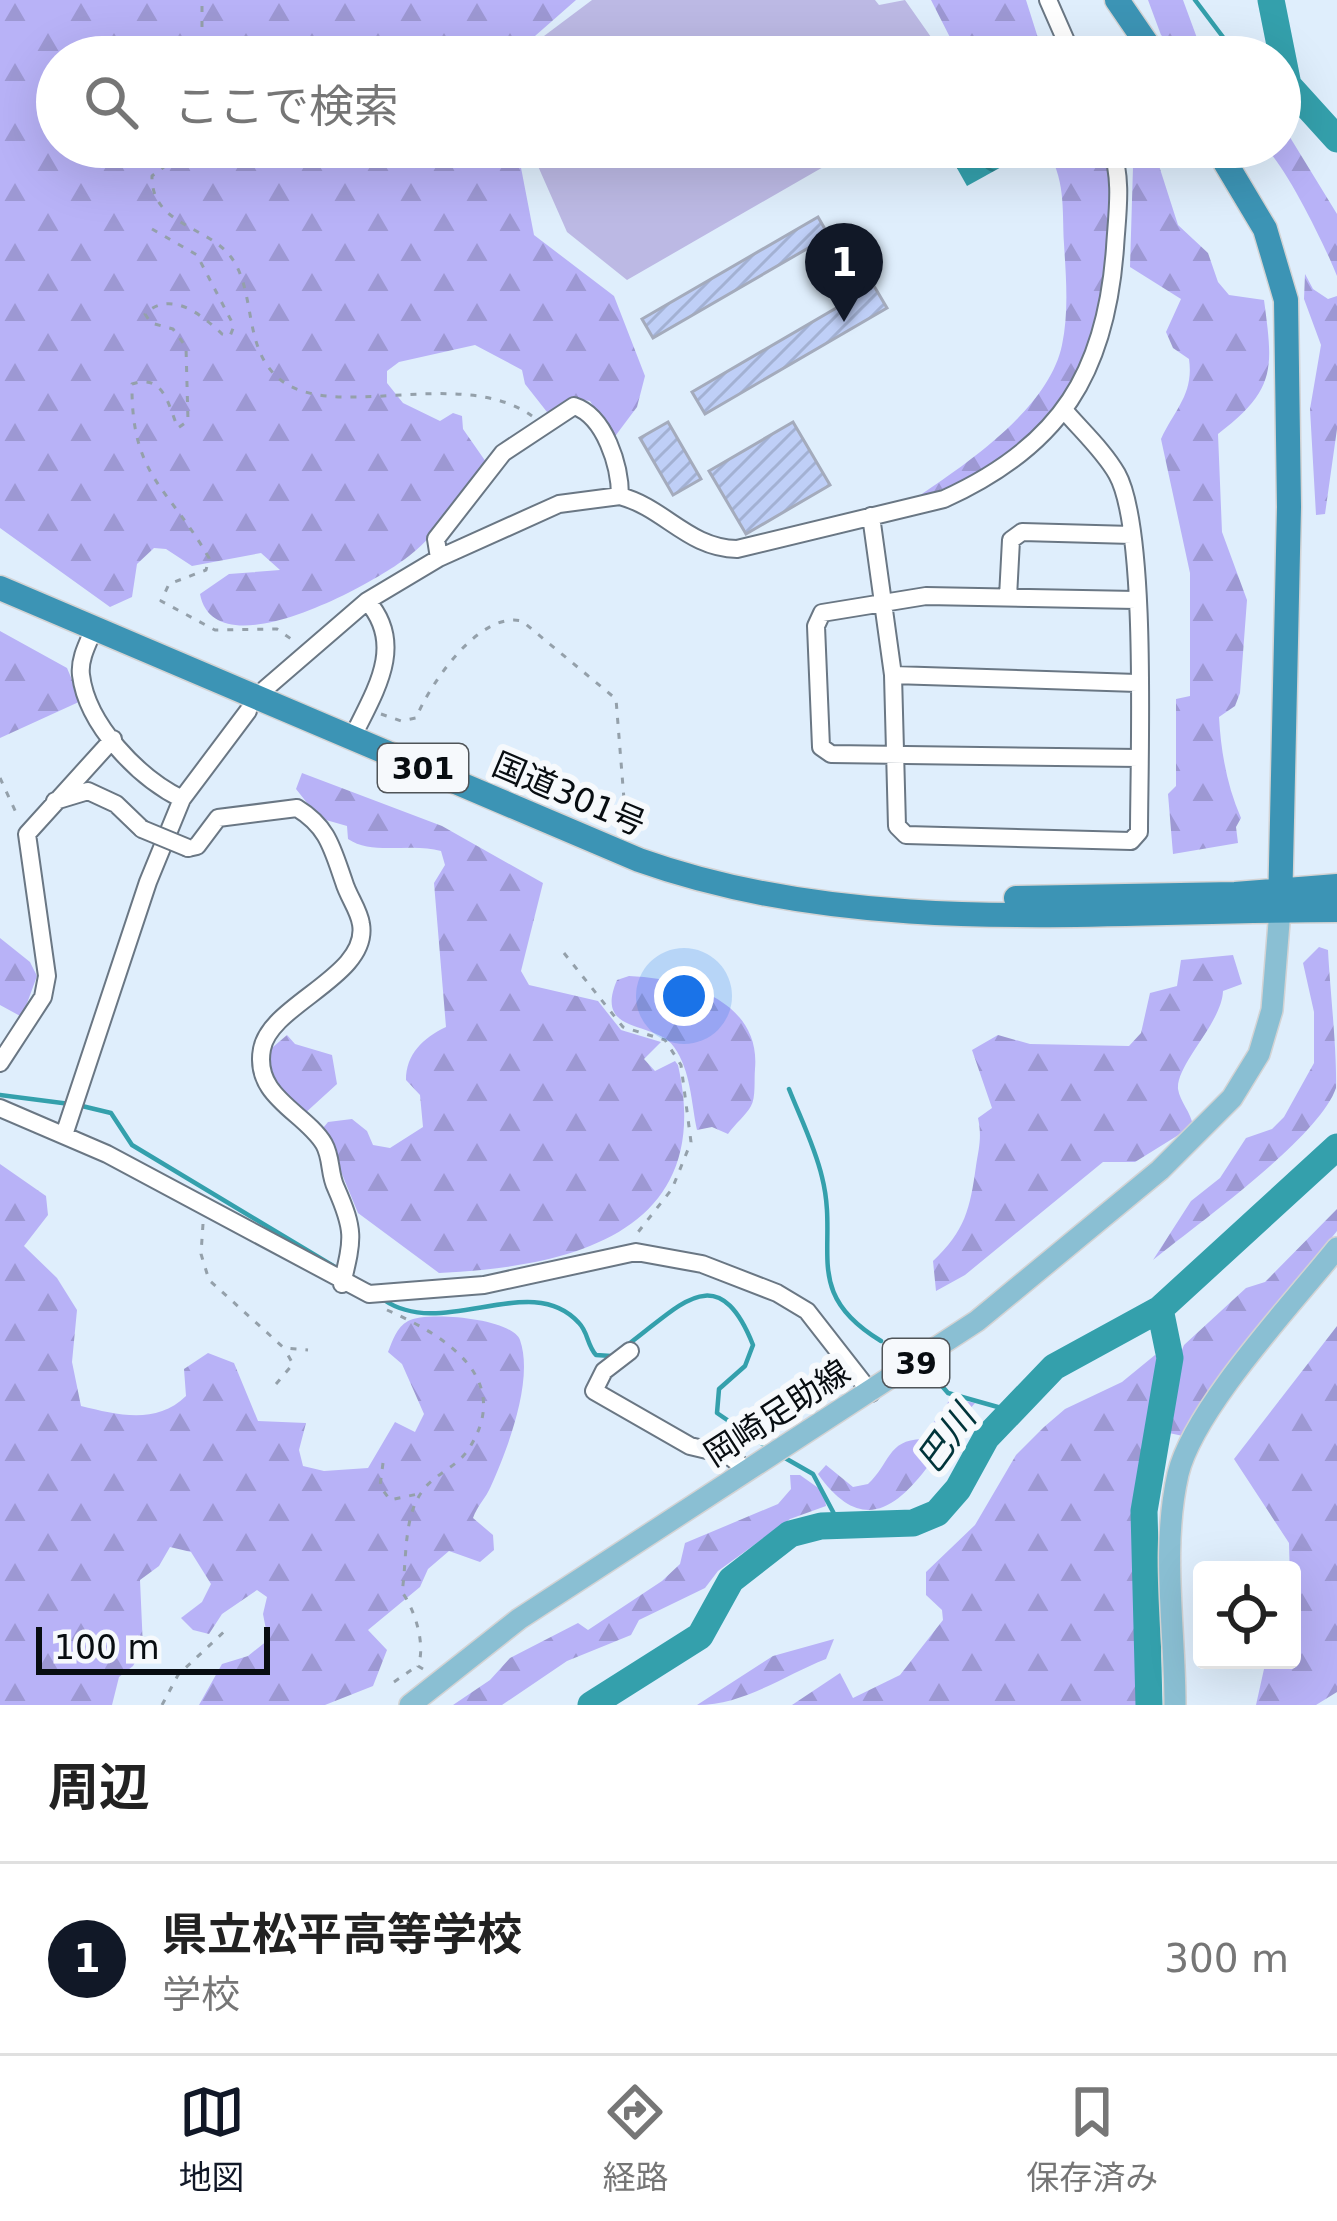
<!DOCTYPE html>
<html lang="ja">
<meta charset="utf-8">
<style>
body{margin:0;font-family:"DejaVu Sans","Noto Sans JP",sans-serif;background:#f2f2f2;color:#222}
.controls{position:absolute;right:36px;bottom:36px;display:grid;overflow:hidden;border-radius:12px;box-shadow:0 12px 48px #0002}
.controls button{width:108px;height:108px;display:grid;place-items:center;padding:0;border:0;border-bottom:3px solid #e0e0e0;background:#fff;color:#222;font:60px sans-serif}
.scale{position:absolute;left:36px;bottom:30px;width:234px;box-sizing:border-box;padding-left:12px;border:6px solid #080d11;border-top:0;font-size:33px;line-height:42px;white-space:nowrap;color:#080d11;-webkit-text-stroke:9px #f6f9fc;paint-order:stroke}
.you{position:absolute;left:684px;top:996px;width:42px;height:42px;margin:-30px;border:9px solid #fff;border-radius:50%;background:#1a73e8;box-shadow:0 0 0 18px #1a73e833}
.badge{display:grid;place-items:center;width:78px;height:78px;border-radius:50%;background:#111827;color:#fff;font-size:39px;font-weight:700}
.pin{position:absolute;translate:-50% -99px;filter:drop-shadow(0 3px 6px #0008)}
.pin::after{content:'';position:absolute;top:63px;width:42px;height:36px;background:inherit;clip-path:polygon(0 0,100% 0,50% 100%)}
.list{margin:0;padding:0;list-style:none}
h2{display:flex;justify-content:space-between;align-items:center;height:156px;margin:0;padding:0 48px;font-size:51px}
h2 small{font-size:39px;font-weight:400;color:#767676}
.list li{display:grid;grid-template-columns:78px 1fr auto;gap:36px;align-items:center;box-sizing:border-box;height:192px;padding:0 48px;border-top:3px solid #e0e0e0}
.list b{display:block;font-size:45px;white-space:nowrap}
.list p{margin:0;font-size:39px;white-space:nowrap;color:#767676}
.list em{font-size:39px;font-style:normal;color:#767676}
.icon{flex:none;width:66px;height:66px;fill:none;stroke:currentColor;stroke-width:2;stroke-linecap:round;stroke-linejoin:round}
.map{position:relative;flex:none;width:1337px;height:1705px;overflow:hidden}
.search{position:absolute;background:#fff;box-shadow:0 12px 48px #0002;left:36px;right:36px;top:36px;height:132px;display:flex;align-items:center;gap:30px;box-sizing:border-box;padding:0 42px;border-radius:66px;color:#767676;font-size:45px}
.sheet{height:348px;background:#fff}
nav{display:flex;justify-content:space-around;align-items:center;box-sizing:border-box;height:168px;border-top:3px solid #e0e0e0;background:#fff;font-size:33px;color:#767676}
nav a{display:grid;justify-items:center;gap:6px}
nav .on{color:#111827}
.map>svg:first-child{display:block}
.forest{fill:url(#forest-firs)}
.park{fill:#bcb9e4}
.water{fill:url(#water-waves)}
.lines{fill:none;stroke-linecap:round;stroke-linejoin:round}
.stream{stroke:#34a0ac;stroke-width:4.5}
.river{stroke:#34a0ac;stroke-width:27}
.building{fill:url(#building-hatch);stroke:#a4abbc;stroke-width:3}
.minor-casing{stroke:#6a7784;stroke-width:20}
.major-casing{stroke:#d3d3d4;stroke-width:24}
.highway-casing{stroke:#d3d3d4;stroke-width:27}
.path{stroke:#94a0aa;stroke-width:3;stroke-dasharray:6 9;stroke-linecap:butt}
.minor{stroke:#fff;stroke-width:16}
.major{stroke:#8abfd3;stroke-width:21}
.highway{stroke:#3c94b5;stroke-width:24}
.minor-bridge-casing{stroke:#6a7784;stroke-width:20;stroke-linecap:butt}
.minor-bridge{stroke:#fff;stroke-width:16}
.labels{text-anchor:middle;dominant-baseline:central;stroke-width:12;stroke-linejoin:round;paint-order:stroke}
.shield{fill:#f6f9fc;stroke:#4f5458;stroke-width:3}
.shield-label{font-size:30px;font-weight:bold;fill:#080d11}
.street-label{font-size:33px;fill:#080d11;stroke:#f6f9fc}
.water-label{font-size:36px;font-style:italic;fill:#00343a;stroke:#f6f9fc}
</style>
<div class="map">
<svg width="1337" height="1705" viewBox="0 0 1337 1705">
<defs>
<pattern id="forest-firs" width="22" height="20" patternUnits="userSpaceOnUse" patternTransform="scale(3)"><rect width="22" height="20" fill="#b8b2f7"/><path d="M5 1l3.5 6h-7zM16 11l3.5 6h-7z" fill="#9d98d3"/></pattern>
<pattern id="water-waves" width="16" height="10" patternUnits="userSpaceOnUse" patternTransform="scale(3)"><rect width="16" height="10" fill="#34a0ac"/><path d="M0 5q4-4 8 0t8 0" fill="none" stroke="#2a818b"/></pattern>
<pattern id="building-hatch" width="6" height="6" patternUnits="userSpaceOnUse" patternTransform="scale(3)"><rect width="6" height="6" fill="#bfcff7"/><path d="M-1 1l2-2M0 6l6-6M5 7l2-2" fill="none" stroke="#a3b1d3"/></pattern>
</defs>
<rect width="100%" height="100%" fill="#dfeefc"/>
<path class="forest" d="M0,0H576L535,36L531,57H57V147H517L534,235L614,296L645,376L637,407L613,439L590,401L578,399L547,412L525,384L522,370L475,345L399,362L387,371V383L403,403L440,421L453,413L462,416L463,429L486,462C463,492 440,532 409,556C374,584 215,672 200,594L229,574L280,570L261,553L192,566L166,549L154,548L137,564L132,597L110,607L0,528Z
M931,0H1026L1038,38L1055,57H960Z
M1148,0H1183L1204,57H1186L1161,35Z
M1280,121L1337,214V276C1327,250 1282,157 1263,147H1280Z
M1045,147H1104C1114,179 1110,206 1108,239C1105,281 1104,328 1083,367C1051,427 985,481 919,496C968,463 1049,408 1062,345C1069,312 1066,277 1064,244C1062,206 1066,179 1045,147Z
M1125,147H1153L1178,225L1208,253L1218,282L1229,295L1264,300C1273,368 1277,389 1218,434L1222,532L1247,600L1240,693L1235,706L1219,717C1221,752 1227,786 1241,818L1236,827L1238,843L1173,854L1168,794L1176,786V699L1190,696V573L1161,439C1175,409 1194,394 1189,359L1173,348L1166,332L1181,299L1130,267L1133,167Z
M1305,274L1313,289L1328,299L1337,296V429L1325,514L1316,515L1310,409L1321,345L1304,299Z
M0,631L67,668L81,701L0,738Z
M302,773L442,826L543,883L521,971L529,985L598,1001L621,1030L661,1042L644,1059L655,1071L675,1061L678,1065C716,1232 573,1267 439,1273L358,1213L323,1128L328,1122L352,1119L367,1131L373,1145L390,1148L423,1127L420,1095L406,1080C406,1054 423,1038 446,1027L434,883L445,865L441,851C412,842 373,856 348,839L347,826L319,818L296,789Z
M0,938L30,962L37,976L22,1017L0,1005Z
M1319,947L1328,950C1330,989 1337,1050 1336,1088C1319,1138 1197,1224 1153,1260L1191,1201L1220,1178L1246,1138L1272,1129L1284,1117L1314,1063V1012L1303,963Z
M1233,955L1242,984L1223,991C1222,1023 1176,1064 1178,1089C1180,1102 1191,1112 1193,1126L1135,1162H1103L965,1275L936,1291L933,1261C965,1231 970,1209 976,1166C979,1147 982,1137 978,1118L992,1108L972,1050L998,1035L1030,1044L1129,1046L1141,1033L1150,993L1177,986L1181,960Z
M629,976C685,978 761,1001 755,1069C754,1079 756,1098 751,1106C746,1115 735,1124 728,1134L712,1127L697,1130C691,1102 691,1071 674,1047C656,1020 593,1036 617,980Z
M287,1035L295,1044L332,1055L337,1084L303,1115L274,1081L266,1053Z
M0,1164L46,1196L48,1215L24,1246L57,1278L77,1310L72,1362L81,1406C118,1415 156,1425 186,1396L184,1369L208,1353L234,1363L258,1421L306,1423L299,1450L303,1466L324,1471L368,1468L395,1422L415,1432L424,1414L402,1364L388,1352C393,1340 396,1328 408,1321C426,1311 512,1318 520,1340C534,1380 508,1448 491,1486C486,1498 477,1506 473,1518L493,1535L494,1550L480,1562L449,1551L428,1569L420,1587L368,1630L387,1650L373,1686L325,1705H199L222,1664L248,1656L268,1640L263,1614L267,1597L257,1590L222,1614L209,1634L193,1630L181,1618L202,1602L211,1584L191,1552L170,1547L159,1566L140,1580L143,1648L133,1666L119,1677L112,1705H0Z
M1337,1209V1231L1230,1363L1183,1436L1169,1433L1175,1367L1184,1345L1246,1288L1265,1282Z
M1337,1326V1692L1316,1705H1256L1266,1660H1292L1289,1543L1234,1459Z
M1155,1355L1161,1359L1136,1523L1143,1705H792L840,1673L853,1698L900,1675L943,1620L942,1610L926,1595V1572L975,1525L1016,1455L1044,1427L1065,1409L1122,1382Z
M951,1398L975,1403C932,1451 885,1569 818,1474L826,1465L853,1487L868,1484C890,1464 887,1440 922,1439Z
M790,1475H800L824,1492L826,1506L790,1519L718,1571L705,1588L639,1620L631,1635L567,1661L502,1705H453L490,1680L510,1658L578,1623L588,1630L662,1581L680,1564L685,1543L778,1504L791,1489Z
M834,1639L826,1659C783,1676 744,1705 697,1705L773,1656Z"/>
<path class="park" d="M592,0H875L879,5L905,0L945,57H541L544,36Z
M858,147L627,280L567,232L530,148Z"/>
<path class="water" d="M945,147H995L1005,165L967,186Z"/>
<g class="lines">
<path class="stream" d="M1195,0L1238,57
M1280,81L1288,85
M789,1089C800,1117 815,1147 822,1177C840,1248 800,1292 881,1341
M0,1095L70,1104
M82,1106L111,1113L132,1145L335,1267
M384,1300C444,1341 531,1269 579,1323C588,1332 587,1345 596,1355L611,1356
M630,1343C680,1306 718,1257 753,1345L745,1366L719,1389L717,1413L770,1449
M929,1371L948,1393L1012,1411
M785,1458L813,1474L840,1525"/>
<path class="river" d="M1271,0L1288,85L1337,139
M591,1705L700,1636L731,1580L790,1534L821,1526L913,1523L937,1513L958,1489L986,1438L1054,1367L1160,1309L1337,1147
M1149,1705L1144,1511L1170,1358L1160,1309"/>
</g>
<path class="building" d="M818,217L829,236L653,338L642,319Z
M874,286L887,308L705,414L692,392Z
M668,422L701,479L673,495L640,438Z
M793,422L830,485L746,534L709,471Z"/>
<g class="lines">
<defs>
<path id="minor" d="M1048,0L1073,57
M871,516L893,675L897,826L906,835L1131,841L1139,832C1139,759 1148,529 1117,474C1104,451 1081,430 1064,410
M439,558L559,504L620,496
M1008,597L1011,540L1022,532L1132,535
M1136,600L926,596L822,613L816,626L821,747L831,754L1139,758
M94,629C88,643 79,659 81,675C87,725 139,778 182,799L248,711
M893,675L1137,683
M265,689L367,601L439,558L436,539L503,453L574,406C605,416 620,466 620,496C665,508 688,548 737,549L944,499C1061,446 1106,372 1115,248C1117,214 1123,180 1111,147
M352,738C375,691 406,645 367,601
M55,801L88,791L116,804L142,829
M188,848L197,846L218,818L297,808C328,827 332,848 344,882C348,896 359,910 361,924C370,976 270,1004 262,1049C253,1097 305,1112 324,1144C332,1158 329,1174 336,1188C355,1231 353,1238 342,1284
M0,1063L43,997L47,976L27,834L113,739
M0,1108L107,1154L369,1294L484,1285L636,1252L702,1264L777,1293L807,1311L871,1393
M64,1135L148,882L182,799
M630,1351L604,1371L594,1391L690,1446L728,1455L748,1471"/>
<path id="major" d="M410,1705L519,1619L977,1321L1160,1170L1232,1098L1259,1054L1272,1010L1280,910
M1175,1705C1175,1629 1161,1549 1178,1474C1194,1408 1293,1303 1337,1248"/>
<path id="highway" d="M1117,0L1156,57
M1216,147L1265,229L1286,300L1289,507L1280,910
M0,588L639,860C861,939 1105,910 1337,910
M1016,898L1235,894L1337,886"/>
</defs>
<use href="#minor" class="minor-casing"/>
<use href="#major" class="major-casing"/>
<use href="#highway" class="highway-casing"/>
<path class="path" d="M202,57V0
M190,147L152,176C151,225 208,226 231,257C256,291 243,344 276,376C328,426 459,364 532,416
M152,229L197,255L234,326L230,336L222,334C202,315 171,289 145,314L151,323L173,329L186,347L188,421L178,428C168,405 164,373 132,384C131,477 168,486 209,558L206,570L169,584L161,601L215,630L277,629L294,641
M381,714L401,721L416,718C430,684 479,611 522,621L616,699L625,812
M0,778L18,817
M564,953L623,1027L665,1040L681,1065L691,1142L672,1189L635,1236
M203,1224L201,1254L209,1280L284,1348L308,1350
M387,1310C446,1336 515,1379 468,1450C455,1469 433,1474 421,1493C403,1519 407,1562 402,1592C415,1610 426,1645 418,1666L423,1669
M276,1384L293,1364L285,1350
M383,1463L380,1486L390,1500L418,1494
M394,1682L417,1666
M162,1705L178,1675L229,1627"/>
<use href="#minor" class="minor"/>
<use href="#major" class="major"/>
<use href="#highway" class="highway"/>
<defs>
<path id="minor-bridge" d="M142,829L188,848"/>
</defs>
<use href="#minor-bridge" class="minor-bridge-casing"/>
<use href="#minor-bridge" class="minor-bridge"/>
</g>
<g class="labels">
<g class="shield">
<rect x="378" y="744" width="90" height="48" rx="9"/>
<rect x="883" y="1339" width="66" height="48" rx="9"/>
</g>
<g class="shield-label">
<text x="423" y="768">301</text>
<text x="916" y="1363">39</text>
</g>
<g class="street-label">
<text transform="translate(569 794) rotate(23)">国道301号</text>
<text transform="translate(777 1413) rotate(-33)">岡崎足助線</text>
</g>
<g class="water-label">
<text transform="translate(946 1439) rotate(-54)">巴川</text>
</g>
</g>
</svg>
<div class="controls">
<button><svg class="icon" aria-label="locate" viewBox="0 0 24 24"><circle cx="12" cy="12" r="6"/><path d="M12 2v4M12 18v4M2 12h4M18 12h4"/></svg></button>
</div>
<div class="scale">100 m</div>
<div class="you"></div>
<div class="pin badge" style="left:844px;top:322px">1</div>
<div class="search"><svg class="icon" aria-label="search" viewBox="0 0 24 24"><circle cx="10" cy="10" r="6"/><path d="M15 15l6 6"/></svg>ここで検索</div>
</div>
<section class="sheet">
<h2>周辺<small></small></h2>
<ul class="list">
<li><span class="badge">1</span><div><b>県立松平高等学校</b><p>学校</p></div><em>300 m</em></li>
</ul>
</section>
<nav>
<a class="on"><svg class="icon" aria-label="map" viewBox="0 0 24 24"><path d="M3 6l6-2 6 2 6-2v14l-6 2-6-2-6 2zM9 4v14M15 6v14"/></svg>地図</a>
<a><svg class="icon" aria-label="directions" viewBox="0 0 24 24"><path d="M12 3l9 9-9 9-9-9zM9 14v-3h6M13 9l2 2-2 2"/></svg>経路</a>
<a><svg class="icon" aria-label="saved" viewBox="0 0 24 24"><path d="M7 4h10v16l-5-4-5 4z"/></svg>保存済み</a>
</nav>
